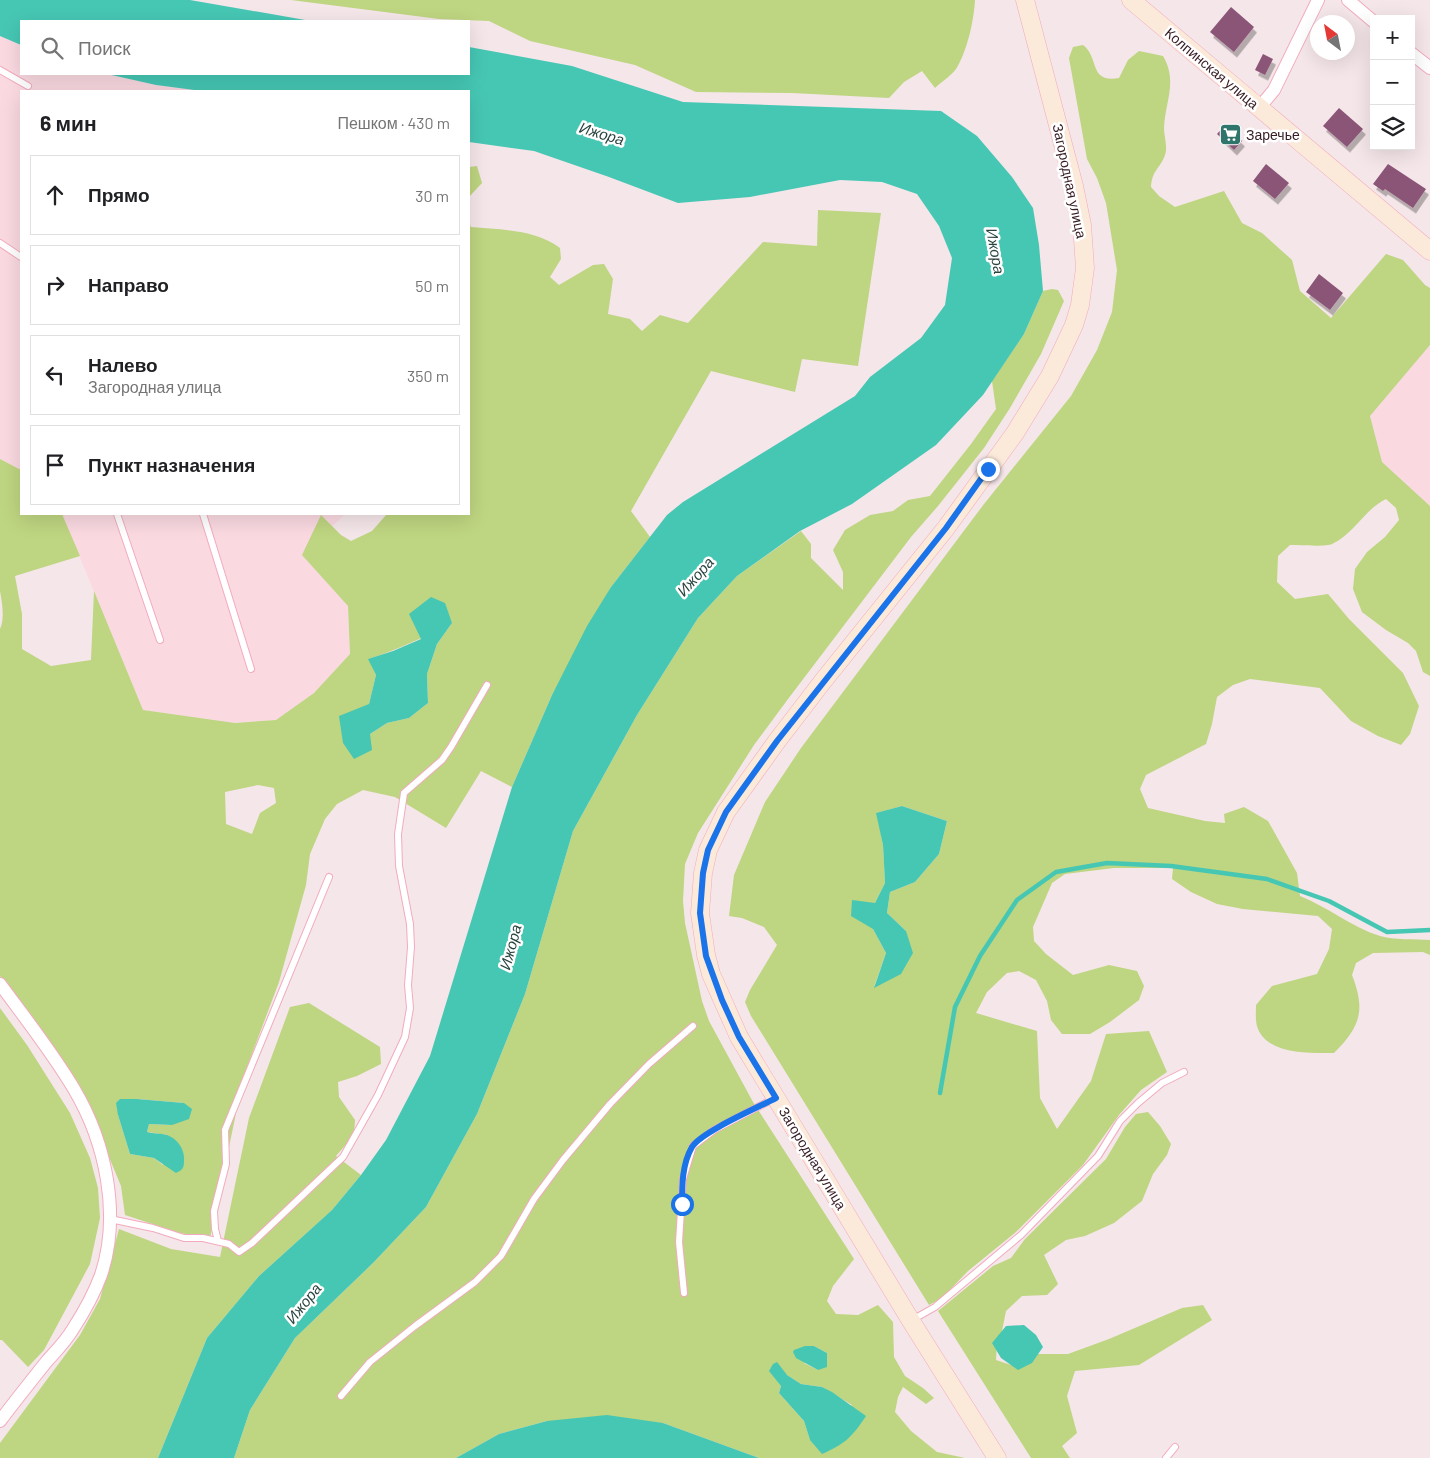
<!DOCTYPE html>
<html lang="ru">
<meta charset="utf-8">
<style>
body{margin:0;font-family:Barlow,sans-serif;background:#f6f6f6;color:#202124}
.controls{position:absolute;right:15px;top:15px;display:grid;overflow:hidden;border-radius:0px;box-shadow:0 5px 20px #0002}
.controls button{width:45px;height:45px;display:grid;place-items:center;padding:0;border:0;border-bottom:1px solid #e0e0e0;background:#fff;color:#202124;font:25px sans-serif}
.compass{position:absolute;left:1310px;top:15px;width:45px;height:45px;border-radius:50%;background:#fff;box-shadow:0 5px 20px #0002;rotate:328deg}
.stop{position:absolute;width:15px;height:15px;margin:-11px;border:4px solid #1a73e8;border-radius:50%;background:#fff}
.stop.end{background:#1a73e8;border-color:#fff;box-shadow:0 1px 5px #0008}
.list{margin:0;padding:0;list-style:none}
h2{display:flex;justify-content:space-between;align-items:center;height:65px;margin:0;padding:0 20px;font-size:21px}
h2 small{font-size:16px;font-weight:400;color:#757577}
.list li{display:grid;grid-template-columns:32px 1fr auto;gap:15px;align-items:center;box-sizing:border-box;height:80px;margin:0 10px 10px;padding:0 10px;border:1px solid #e0e0e0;border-radius:0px}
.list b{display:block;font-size:19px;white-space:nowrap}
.list p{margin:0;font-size:16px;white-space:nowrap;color:#757577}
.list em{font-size:16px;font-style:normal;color:#757577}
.icon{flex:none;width:28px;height:28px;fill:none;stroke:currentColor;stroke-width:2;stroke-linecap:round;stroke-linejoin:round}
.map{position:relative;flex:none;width:1430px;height:1458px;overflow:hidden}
.search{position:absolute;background:#fff;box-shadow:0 5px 20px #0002;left:20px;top:20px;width:450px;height:55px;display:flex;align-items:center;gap:12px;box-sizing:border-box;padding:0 18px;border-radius:0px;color:#757577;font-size:19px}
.panel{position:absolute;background:#fff;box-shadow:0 5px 20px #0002;left:20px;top:90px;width:450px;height:425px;border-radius:0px}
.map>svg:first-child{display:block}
.built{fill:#fad9e1}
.green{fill:#bed581;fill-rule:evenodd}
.water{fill:#46c7b4}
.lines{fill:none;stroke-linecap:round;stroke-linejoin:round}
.stream{stroke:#46c7b4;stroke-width:4.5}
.building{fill:#8b5577;filter:url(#shadow)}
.lane-casing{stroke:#f2abbe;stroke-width:8}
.street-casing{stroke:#f2abbe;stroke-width:14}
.secondary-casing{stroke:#f2abbe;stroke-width:19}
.lane{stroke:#fff;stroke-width:6}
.street{stroke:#fff;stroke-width:12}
.secondary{stroke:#fbe9da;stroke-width:18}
.route{stroke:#1a73e8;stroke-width:6}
.labels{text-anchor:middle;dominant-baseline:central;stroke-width:5;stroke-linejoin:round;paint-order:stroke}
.street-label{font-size:14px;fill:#361c23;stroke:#fff}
.poi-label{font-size:14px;fill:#361c23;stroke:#fff;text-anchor:start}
.water-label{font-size:15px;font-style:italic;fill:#28443f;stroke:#fff}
</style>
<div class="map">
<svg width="1430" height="1458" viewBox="0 0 1430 1458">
<defs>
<filter id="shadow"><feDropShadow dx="3" dy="5.5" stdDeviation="0" flood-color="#0004"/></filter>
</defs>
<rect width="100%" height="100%" fill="#f5e6e9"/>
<path class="built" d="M0,36L21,45V74H107L156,85L202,91H21V470L0,459Z
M1430,345V506L1382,462L1370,416Z
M62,514H345L303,555L348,606L350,654L314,693L276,720L235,723L143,710Z"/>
<path class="green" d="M291,0H975C974,20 967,52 956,69C951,76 941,82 935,88L922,71L904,82L889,98L792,93L696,92L635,65L530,41L489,21L439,19Z
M1083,45C1100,58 1088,83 1119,78L1128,60L1139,51L1163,56C1178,81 1165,102 1164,128C1164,137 1168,147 1165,155C1160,169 1152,170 1151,187L1159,196L1175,207L1224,191L1242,223L1262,233L1292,260L1300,291L1331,318L1386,254L1403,260L1425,285L1430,288V345L1370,416L1382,462L1430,506V676L1423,672L1416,651L1408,643L1386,630L1362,612L1353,589L1355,569L1367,552L1385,537L1399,520L1396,508L1386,499C1365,509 1354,534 1332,544C1327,547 1298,545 1290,545L1278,556L1277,582L1295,599L1328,594L1349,619L1403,673L1419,706L1410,734L1401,745L1378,736L1351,721L1320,688L1250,679L1233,685L1217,697L1212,724L1206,744L1146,775L1140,789L1148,808L1205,821L1225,823L1224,814L1244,807L1268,821L1297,873L1300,896C1328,907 1351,927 1380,936C1393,940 1415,939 1430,940V955L1423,952L1373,953L1356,963L1352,975C1366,1011 1360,1027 1334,1053C1310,1053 1269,1055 1258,1029C1255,1022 1256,1012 1256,1005L1272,986L1317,974L1329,949L1332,929L1318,916L1243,909L1217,904L1191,892L1172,879L1173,868H1114L1065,874L1052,883L1033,927L1034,941L1046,954L1073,975L1109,965L1137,971L1144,986L1139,1000L1110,1022L1090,1034H1062L1051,1020L1047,1001L1036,980L1019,971L1007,973L987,992L976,1013L1037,1031L1040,1098L1057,1129L1091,1081L1106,1034L1149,1031L1167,1072L1141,1090L1119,1115L1083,1165L1016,1232L968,1271L942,1298L929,1305L751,1016L745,1002L750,990L777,945L764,927L742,918L729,916L734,875L765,802L801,748L984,504L1071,396L1097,350L1112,312L1117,270L1106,203L1097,178L1087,159L1069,58L1073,47ZM902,806L947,821L939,854L915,882L890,892L887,913L906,931L874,987L886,953L873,929L875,903L885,883L883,845L877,813Z
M477,166L482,183L469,197V167Z
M818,210L881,213L858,366L802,359L795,392L711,371L631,511L650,537L611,587L552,695L512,787L481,771L446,828L395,797L363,790L337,804L325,819L310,854L306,885L279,982L244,1075L210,1238L180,1233L125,1215L121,1186L88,1106L52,1050L0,976V629C5,619 2,602 0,591V459L21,470V514H62L80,556L15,576L22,614V649L51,666L91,660L94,591L143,710L235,723L276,720L314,693L350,654L348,606L302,555L321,515L341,535L351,541L372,531L387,514H469V223L471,227C502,230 535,229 560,248L561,259L550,277L559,285L593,265L604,264L613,279L608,314L630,319L642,331L660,315L688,323L763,242L817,246ZM452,623L437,644L427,674L428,703L409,718L387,723L370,734L369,704L376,675L369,659C398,649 425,637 452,623ZM258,785L274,788L276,803L260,813L252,834L226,824L225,792ZM120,1099H137L184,1103L172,1125L149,1124L147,1132L167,1135L163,1165L154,1158L130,1154L118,1115Z
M1052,289L1058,290L1064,301L1041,354L1010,408L984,448L938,506L911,537L788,699L754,745L698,833L685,864L683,901L685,923L702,1001L709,1021L753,1102L854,1259L833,1286L827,1301L836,1314L858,1315L878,1305L893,1322L894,1357L905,1376L923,1388L934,1398L926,1404L903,1387L898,1397L895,1412L911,1431L937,1452L965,1458H759L663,1423L547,1421L499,1434L456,1458H234L250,1410L295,1338L373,1263L426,1207L477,1114L525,994L573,831L637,715L698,618L737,576L801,531L811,544V558L843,590V572L833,550L845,530L870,515L893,511L908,500L930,496L971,444L996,409L992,381L1024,334L1043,291ZM814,1346L827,1353L818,1370L804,1363ZM787,1375L801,1384L822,1387L852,1405L810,1440L804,1421L779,1393L781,1386L779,1382Z
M309,1003L380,1047L381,1064L357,1076L338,1082L339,1097L355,1120L354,1135L336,1156L361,1175L332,1210L259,1276L207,1338L158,1458H0V1443L80,1335L100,1299L119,1229L171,1249L220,1257L249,1118L290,1007Z
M0,1008L27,1045L70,1113L90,1158L98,1188L100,1218L90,1264L44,1350L28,1367L2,1340H0Z
M1148,1112L1160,1126L1171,1144L1167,1155L1153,1174L1142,1201L1114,1223L1085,1236L1066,1240L1044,1255L1058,1284L1047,1295L1022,1296L1006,1311L1002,1331L997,1343L996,1360L1014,1366L1037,1354H1068L1109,1339L1182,1308L1203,1305L1212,1320L1139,1365L1075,1371L1067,1396L1077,1433L1062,1446L1070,1458H1031L938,1311L993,1266L1011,1258L1025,1239L1106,1159L1125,1127L1136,1114Z"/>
<path class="water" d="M0,0H190L311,21H21V45L0,36Z
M469,47L572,66L683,102L941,111L977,136L1012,177L1033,208L1039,245L1043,291L1024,334L983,395L936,445L852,504L800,531L737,576L698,618L637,715L573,831L525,994L477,1114L426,1207L373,1263L295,1338L250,1410L234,1458H158L207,1338L259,1276L332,1210L361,1175L386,1140L430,1056L512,787L552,695L587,626L611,587L667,515L683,502L855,396L870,377L921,338L945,305L952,258L939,226L917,194L882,182L840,180L750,197L678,203L609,177L534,151L469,142V91H202L156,85L107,74H469Z
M431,597L445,603L452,623L437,644L427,674L428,703L409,718L387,723L370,734L372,750L354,759L343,743L339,716L369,704L376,675L368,659L393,651L421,639L409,614Z
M902,806L947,821L939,854L915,882L890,892L887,913L906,931L913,953L901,974L874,988L886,953L873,929L851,916L852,900L875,903L885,883L883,845L876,813Z
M120,1099H137L184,1103L192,1109L189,1119L172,1125L149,1124L147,1132C153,1134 161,1133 167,1135C178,1139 185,1150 184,1161C184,1167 183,1170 176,1173L154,1158L130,1154L118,1115L116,1103Z
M1024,1325L1036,1335L1043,1347L1032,1363L1018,1370L1001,1358L992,1343L1006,1326Z
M805,1346H814L827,1353V1367L818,1370L796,1358L793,1352L794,1350Z
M777,1362L787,1375L801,1384L822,1387L832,1392L866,1416C852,1437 845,1444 822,1454L810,1440L804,1421L779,1393L781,1386L769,1371L773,1364Z
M607,1415L663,1423L759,1458H456L499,1434L547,1421Z"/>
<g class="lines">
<path class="stream" d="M940,1093L955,1007L980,956L1017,900L1056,872L1107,863L1171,866L1267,879L1329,901L1387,932L1430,930"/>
</g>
<path class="building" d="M1231,7L1254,27L1234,52L1210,32Z
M1263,54L1273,59L1265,75L1255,70Z
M1339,108L1363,129L1347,147L1323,126Z
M1225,125L1242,141L1234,150L1217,134Z
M1266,164L1289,183L1275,199L1253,181Z
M1388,164L1426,189L1413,208L1385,189L1383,191L1373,184Z
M1319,274L1343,293L1330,310L1306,292Z"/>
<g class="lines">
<defs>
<path id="lane" d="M0,70L28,86
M0,243L21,257
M117,514L160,640
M203,514L251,669
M110,1219L153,1228L184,1238H203L229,1244L239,1252L252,1243L343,1157L378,1095L405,1037L410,1008L408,985L411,947L410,924L399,866L398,834L404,793L442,760L451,747L487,685
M218,1241L215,1229L214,1211L226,1164L225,1130L329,877
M684,1293L679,1242L683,1179L693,1146L714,1130L775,1098
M912,1320L935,1307L1021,1235L1098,1156L1120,1121L1138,1103L1162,1083L1184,1072
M341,1396L370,1362L415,1326L475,1282L501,1256L534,1199L563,1160L610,1104L649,1064L693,1026
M1166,1458L1175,1447"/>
<path id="street" d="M1348,0L1374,22
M1411,53L1430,68
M1259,108L1274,90L1318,0
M0,984C25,1018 52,1052 74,1089C106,1143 121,1215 101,1275C94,1294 84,1312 73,1329C66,1341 56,1351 47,1361C31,1381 15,1401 0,1421"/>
<path id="secondary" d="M1131,0L1430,251
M997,1458L911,1321L739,1037L711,974L706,955L700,913L703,873L708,850L726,812L777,741L823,681L946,528L1015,433L1050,376L1074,325L1080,305L1085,268L1082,225L1074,186L1025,0"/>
</defs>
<use href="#lane" class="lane-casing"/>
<use href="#street" class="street-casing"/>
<use href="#secondary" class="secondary-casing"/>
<use href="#lane" class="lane"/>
<use href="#street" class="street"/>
<use href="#secondary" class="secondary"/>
</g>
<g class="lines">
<path class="route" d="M682,1204C682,1186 682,1164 692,1147C701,1132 759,1107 776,1098L739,1037L722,1000L706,956L700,913L703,873L708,850L726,812L777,741L946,528L988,469"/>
</g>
<defs>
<symbol id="supermarket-square" viewBox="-11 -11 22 22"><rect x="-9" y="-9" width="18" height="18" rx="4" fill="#30756b" stroke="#fff"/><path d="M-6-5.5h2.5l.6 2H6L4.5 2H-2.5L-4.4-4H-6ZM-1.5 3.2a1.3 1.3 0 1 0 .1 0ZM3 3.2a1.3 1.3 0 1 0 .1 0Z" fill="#fff"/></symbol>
</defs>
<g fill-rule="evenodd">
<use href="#supermarket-square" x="1218" y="122" width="25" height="25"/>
</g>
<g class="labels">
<g class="street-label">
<text transform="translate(1212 68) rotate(40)">Колпинская улица</text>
<text transform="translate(1070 181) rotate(78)">Загородная улица</text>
<text transform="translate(813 1158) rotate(59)">Загородная улица</text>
</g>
<g class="poi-label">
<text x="1246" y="134">Заречье</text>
</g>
<g class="water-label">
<text transform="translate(602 133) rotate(17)">Ижора</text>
<text transform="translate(996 251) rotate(80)">Ижора</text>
<text transform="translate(695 576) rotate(-48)">Ижора</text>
<text transform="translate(510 947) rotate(-75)">Ижора</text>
<text transform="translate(303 1303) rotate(-51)">Ижора</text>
</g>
</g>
</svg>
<div class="controls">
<button>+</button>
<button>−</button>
<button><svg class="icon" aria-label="layers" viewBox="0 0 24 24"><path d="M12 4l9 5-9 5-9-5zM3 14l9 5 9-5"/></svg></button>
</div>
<svg class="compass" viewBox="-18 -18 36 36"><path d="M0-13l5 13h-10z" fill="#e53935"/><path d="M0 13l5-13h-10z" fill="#757577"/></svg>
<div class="stop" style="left:682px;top:1204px"></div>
<div class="stop end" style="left:988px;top:469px"></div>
<div class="search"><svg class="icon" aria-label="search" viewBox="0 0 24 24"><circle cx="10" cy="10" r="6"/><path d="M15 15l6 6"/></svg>Поиск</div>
<section class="panel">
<h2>6 мин<small>Пешком · 430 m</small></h2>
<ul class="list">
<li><svg class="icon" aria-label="ahead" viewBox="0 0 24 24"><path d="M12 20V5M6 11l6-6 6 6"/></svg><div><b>Прямо</b></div><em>30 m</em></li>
<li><svg class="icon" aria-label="right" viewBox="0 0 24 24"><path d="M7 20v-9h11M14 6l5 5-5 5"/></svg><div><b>Направо</b></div><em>50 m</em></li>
<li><svg class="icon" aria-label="left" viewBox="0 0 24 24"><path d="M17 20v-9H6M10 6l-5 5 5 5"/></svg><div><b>Налево</b><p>Загородная улица</p></div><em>350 m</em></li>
<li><svg class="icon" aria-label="arrive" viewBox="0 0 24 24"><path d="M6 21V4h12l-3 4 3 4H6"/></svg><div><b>Пункт назначения</b></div></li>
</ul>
</section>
</div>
